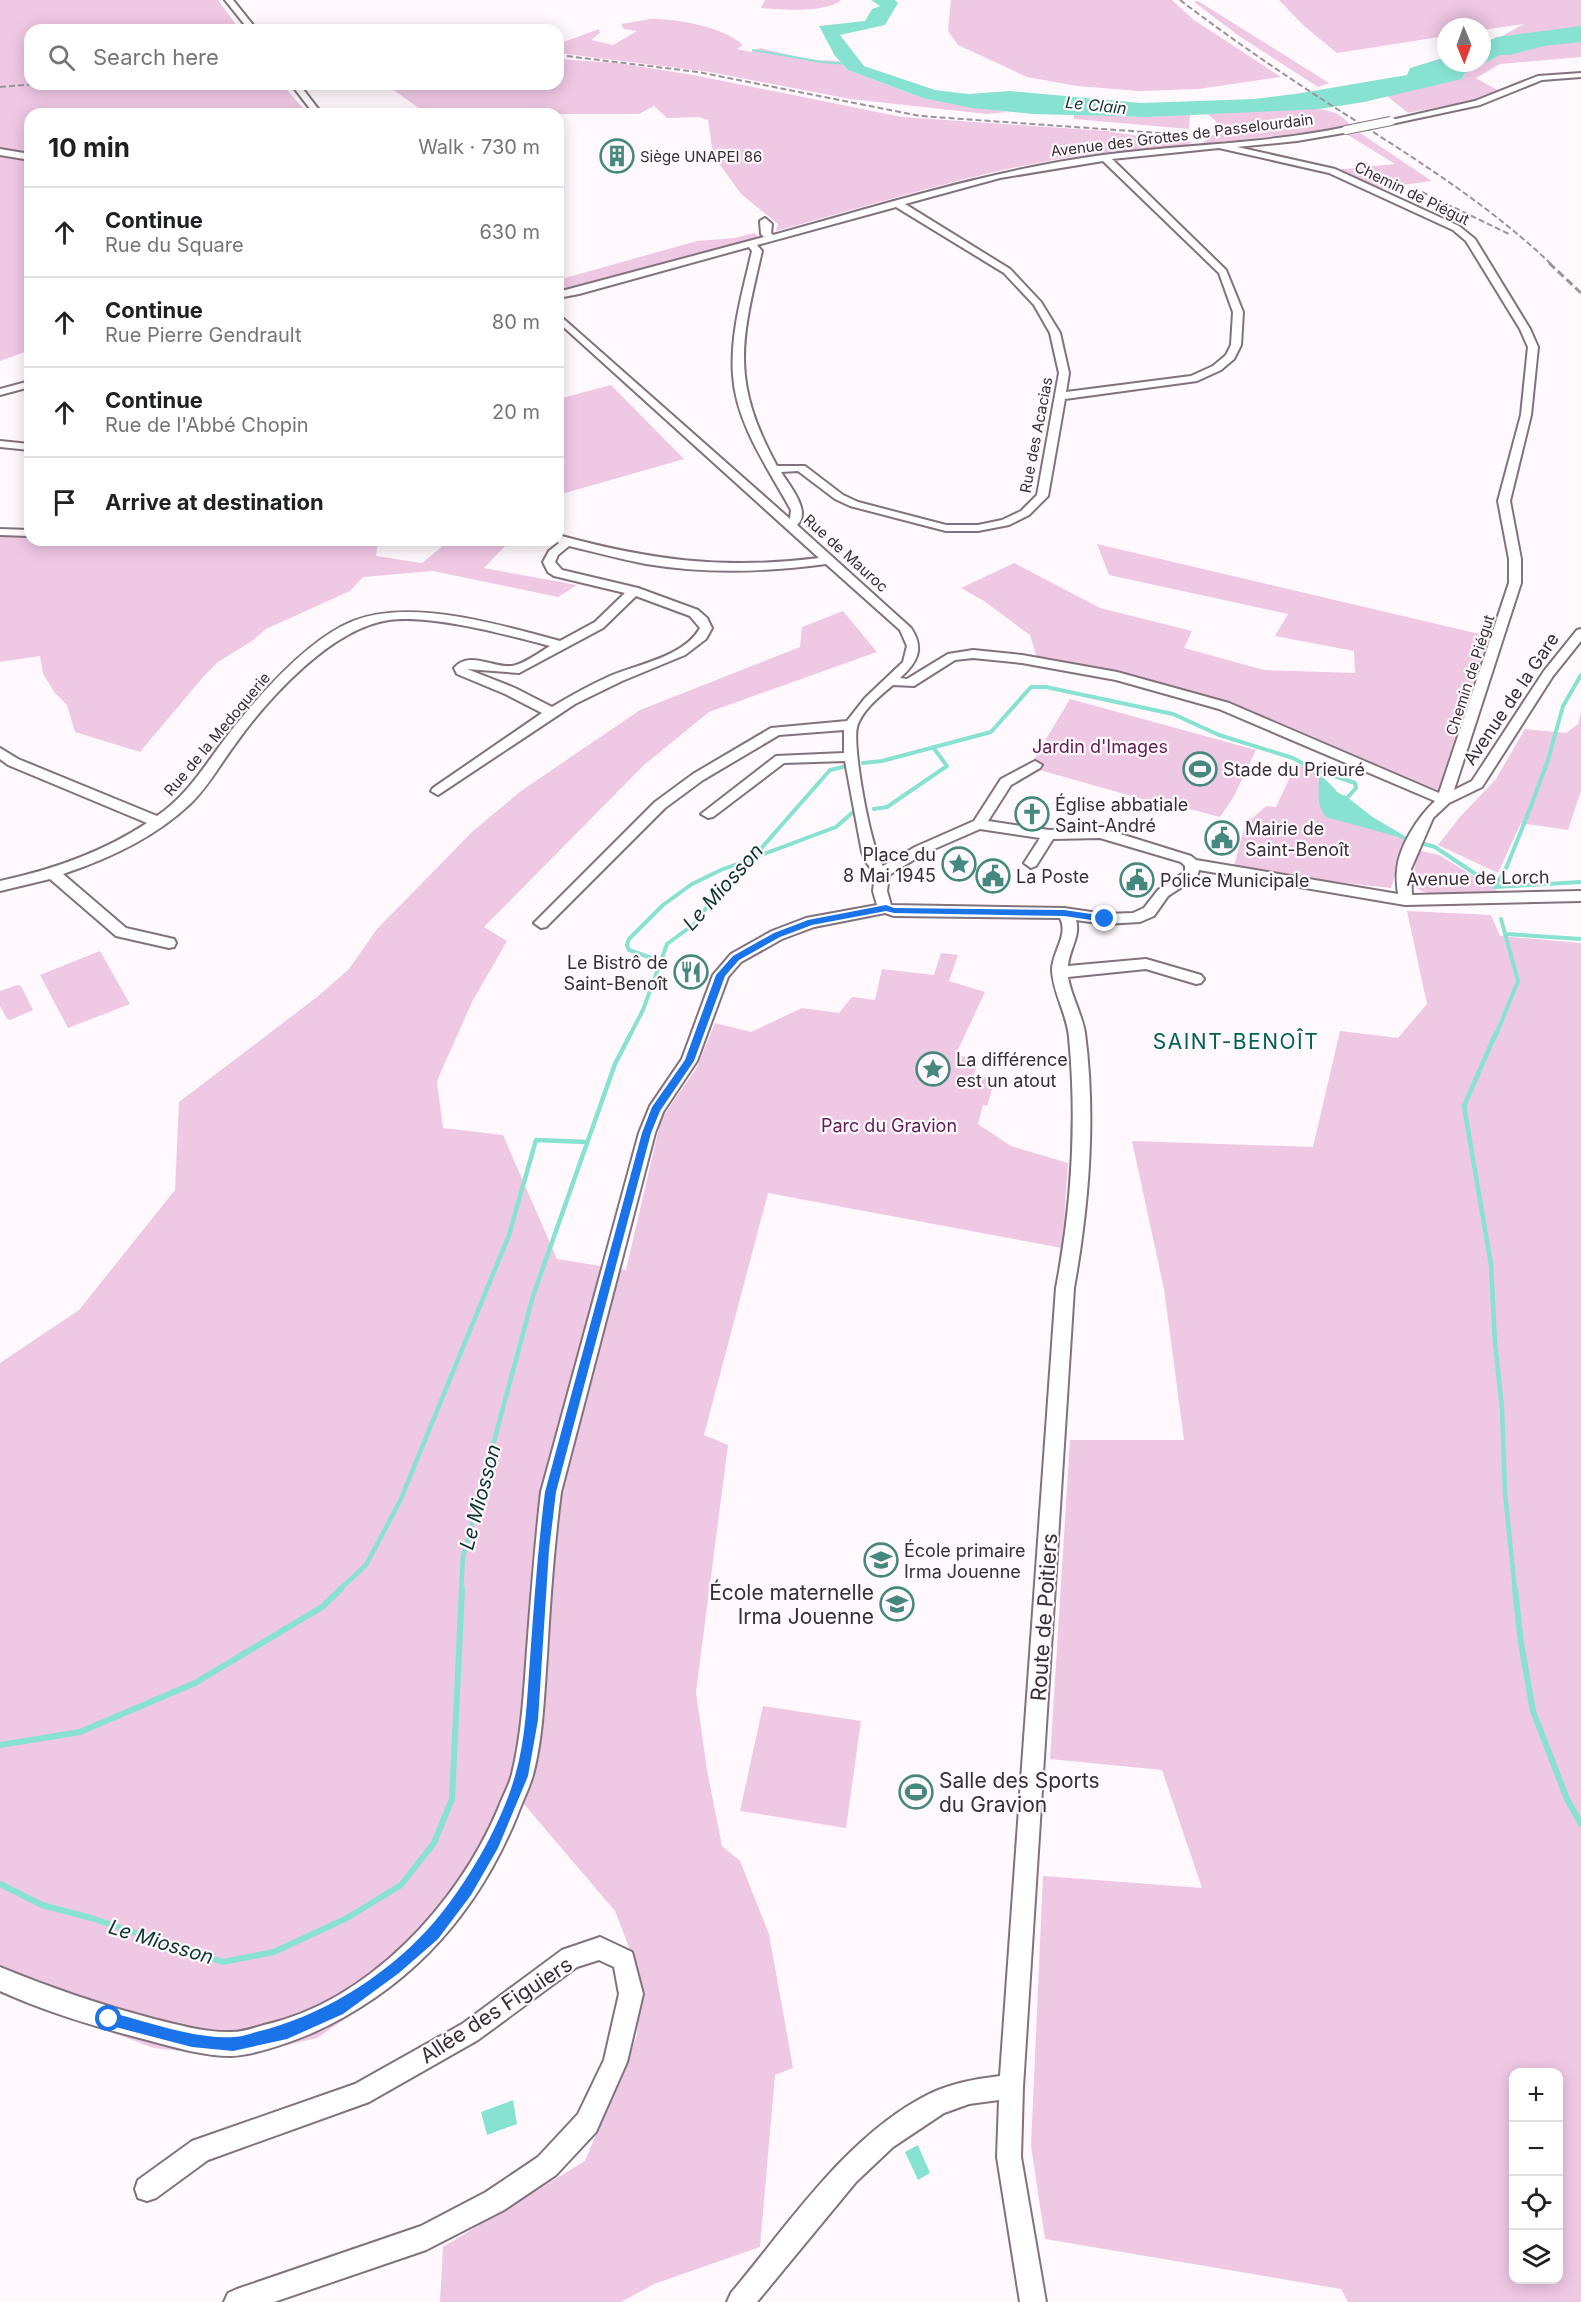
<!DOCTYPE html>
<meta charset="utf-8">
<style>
body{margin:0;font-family:Inter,sans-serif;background:#f6f6f6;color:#202124}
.controls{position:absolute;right:18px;bottom:18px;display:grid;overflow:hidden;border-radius:12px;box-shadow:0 3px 15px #0003}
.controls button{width:54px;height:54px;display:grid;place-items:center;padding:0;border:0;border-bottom:2px solid #e0e0e0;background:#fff;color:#202124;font:30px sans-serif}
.compass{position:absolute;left:1437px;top:18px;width:54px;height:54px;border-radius:50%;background:#fff;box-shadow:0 3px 15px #0003;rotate:179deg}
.stop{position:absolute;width:18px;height:18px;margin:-14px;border:4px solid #1a73e8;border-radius:50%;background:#fff}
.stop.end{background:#1a73e8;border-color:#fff;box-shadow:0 2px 6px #0008}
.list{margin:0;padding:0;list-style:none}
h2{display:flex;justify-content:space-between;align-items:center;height:78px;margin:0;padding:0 24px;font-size:26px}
h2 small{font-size:20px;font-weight:400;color:#757577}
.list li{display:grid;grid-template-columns:39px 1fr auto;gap:18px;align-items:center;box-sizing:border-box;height:90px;padding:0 24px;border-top:2px solid #e0e0e0}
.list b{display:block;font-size:22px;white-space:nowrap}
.list p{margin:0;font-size:20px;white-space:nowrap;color:#757577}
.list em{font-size:20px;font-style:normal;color:#757577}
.icon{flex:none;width:33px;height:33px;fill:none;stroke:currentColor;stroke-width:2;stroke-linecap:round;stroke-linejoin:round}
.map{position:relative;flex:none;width:1581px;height:2302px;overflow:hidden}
.search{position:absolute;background:#fff;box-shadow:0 3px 15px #0003;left:24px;top:24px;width:540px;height:66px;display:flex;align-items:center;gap:15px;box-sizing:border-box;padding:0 21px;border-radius:18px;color:#757577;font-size:22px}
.panel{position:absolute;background:#fff;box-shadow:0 3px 15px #0003;left:24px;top:108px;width:540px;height:438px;border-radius:18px}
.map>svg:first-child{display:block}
.green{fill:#efc8e4;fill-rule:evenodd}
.water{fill:#88e2d2}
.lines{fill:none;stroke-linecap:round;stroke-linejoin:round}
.stream-far3{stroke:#88e2d2;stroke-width:2}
.stream-far2{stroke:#88e2d2;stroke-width:4}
.stream-far1{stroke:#88e2d2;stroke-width:4.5}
.stream{stroke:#88e2d2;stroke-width:6}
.minor-casing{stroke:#82727d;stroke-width:4}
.minor{fill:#fff;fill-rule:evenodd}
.rail-far1{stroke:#9b9499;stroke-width:2;stroke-dasharray:6 3;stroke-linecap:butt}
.rail{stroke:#9b9499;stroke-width:3;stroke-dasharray:8 4;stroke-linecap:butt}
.minor-bridge-casing{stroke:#82727d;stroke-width:10;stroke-linecap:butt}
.minor-bridge{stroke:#fff;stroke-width:8}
.route{fill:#1a73e8}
.labels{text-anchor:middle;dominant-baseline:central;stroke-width:4.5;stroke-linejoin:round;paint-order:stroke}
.far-street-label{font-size:15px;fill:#362f34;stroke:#fff8fd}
.far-poi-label{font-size:15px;fill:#362f34;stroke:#fff8fd;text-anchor:start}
.far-water-label{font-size:16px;font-style:italic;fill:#0b3630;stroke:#fff8fd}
.street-label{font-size:18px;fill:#362f34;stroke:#fff8fd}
.park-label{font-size:18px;fill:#5f1b52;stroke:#fff8fd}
.poi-label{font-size:18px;fill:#362f34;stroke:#fff8fd;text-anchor:start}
.water-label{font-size:20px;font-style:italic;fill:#0b3630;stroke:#fff8fd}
.quarter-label{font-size:21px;letter-spacing:1.5px;fill:#006156;stroke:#fff8fd}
.near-poi-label{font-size:21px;fill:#362f34;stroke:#fff8fd;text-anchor:end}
.near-street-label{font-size:21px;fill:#362f34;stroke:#fff8fd}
</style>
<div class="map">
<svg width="1581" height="2302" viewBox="0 0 1581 2302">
<rect width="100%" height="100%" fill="#fff8fd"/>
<path class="green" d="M0,0H218L240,30H30V84H282L308,114H30V350L0,361Z
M765,0H841C827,13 780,10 761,8Z
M951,0H1172L1194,20L1281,77L1198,89L1140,91L1077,86L1027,77L958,45L948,31Z
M1279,0H1581V57L1500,64L1476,78L1499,91L1469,101L1408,113L1387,96L1482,63V47L1524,24L1482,30V27H1446V36L1337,53L1303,25Z
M1198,1L1329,83L1318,87L1239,36L1194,2Z
M651,19C678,19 722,26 743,45L737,49L751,52L760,48L812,60L839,61L848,70L923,98L1007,112L987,114L850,99L710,72L558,53V44L599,29L600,33L591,40L613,45L637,31L624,29L621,24Z
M558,59L617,63L693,75L902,117L1107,131L1170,141L1192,142L1187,145C1144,149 1102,152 1059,159C965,175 869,206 776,231L778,224L741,194L713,155L708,120L699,117L667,118L654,106L639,114H412L423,111L385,84H558Z
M1302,108C1319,109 1339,109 1350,125L1310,132L1201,144L1217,132L1216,121L1207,114Z
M1190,114L1189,129L1074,119V115L1148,117Z
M1360,133L1432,181L1381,188L1335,170L1395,164L1348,135Z
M754,233L759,237L570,289H558V280L697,241L735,238Z
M611,385L684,459L558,495V399Z
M0,532L30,533V540H378L376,556L422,563L450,540H511L484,568L577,585L558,597L433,571L363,577L350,591L266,629L252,641L218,662L204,676L140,752L75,732L67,705L55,693L43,674L40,656L0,662Z
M1097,544L1488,636L1438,790L1245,708L1120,671L1037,658L1030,635L984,601L961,588L1014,563L1100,608L1192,631L1184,648L1264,670L1355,673L1354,651L1275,636L1288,614L1109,575Z
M843,611L877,652L709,712L644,765L484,927L507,941L472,1002L437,1081L443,1128L503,1135L557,1259L626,1270L661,1119L696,1069L715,1023L751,1032L802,1008L839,1013L852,997L875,1000L882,969L934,975L941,953L958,955L949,981L985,992L956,1054L978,1061L974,1075L995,1080L987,1106L983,1105L978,1124L1011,1146L1068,1163L1062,1248L768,1193L704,1435L728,1445L696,1692L707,1770L722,1846L740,1861L769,1934L793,2068L775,2075L760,2247L654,2284L621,2302H440L443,2247L585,2161L637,2035L638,1970L615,1911L523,1803L491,1873L436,1947L398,1983L317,2038L236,2057L154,2048L29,2002L0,1989V1363L79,1310L175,1190L179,1102L317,997L349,969L377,929L473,831L521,791L640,710L800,647L802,627Z
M1070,699L1256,750L1233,798L1220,817L1178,806L1174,808L1036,769L1033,761Z
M1581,713V791L1568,830L1521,823L1498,873L1438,845L1459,818L1496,779L1525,729L1566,733L1578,724Z
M1296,764L1311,768L1329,787L1347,798L1372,819L1406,839L1391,888L1319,880L1234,866L1245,825L1266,806L1276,807Z
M1418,850L1439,855L1498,891L1499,894C1475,895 1428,903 1412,884Z
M1407,911L1491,915L1500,936L1581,943V2302H1348L1341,2289L1045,2239L1031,2146L1043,1876L1202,1888L1162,1770L1050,1759L1070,1440H1184L1164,1289L1132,1141L1313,1147L1340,1031L1398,1038L1427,1004ZM1514,2072H1558V2280H1514Z
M100,951L130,1004L68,1028L40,975Z
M17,985L21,986L33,1010L10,1020L7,1019L0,1006V991Z
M763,1706L861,1721L846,1828L740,1811Z"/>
<path class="water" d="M871,0H895L898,3L885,25L840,35L864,66L935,90L968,94L1010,91L1141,103L1254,99L1295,94L1407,75L1410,68L1446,57V63H1482V44L1497,37L1581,26V42L1544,46L1510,55H1500L1464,74L1462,79L1364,102L1319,109L1148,117L1033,114L972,108L923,98L848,70L835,56L819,26L865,21L872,9L880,6Z
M1319,778L1329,787L1347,798L1372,819L1406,839L1326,817C1316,806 1319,792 1319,778Z
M513,2100L517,2124L487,2135L481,2112Z
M918,2145L930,2173L918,2180L905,2152Z"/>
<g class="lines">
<path class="stream-far3" d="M753,50L822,62L848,64"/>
<path class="stream-far2" d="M863,763L882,761L991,732L1031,687H1046L1173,714L1219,735L1293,758L1311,768L1334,791
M1311,768L1355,783L1356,788L1347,798
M1344,797L1372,819L1406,839L1435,847L1495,887L1581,882
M874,809L887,807L947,766L933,747
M1495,887L1507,866L1531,806L1548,760L1563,706L1581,675
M1506,934L1581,939
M660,961L629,950L627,945L629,939L663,905L692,884L721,870L836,827L853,812
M630,1035L643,1010L667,944L697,922L714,896L750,861L830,770L843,767
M1496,1035L1518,981L1501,919"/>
<path class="stream-far1" d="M1496,1033L1464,1106L1491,1265L1495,1343L1502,1408L1505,1493L1515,1590
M339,1590L366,1565L400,1501L509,1235L536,1140L587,1142
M461,1590L463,1557L533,1296L615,1064L631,1033"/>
<path class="stream" d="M1515,1589L1521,1643L1533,1711L1567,1799L1581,1824
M0,1745L80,1732L195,1683L322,1607L341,1589
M0,1884L42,1905L91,1918L223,1962L274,1952L347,1918L401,1885L434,1843L452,1799L462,1589"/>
<defs>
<path id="minor" d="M225,0H233L257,30H249Z
M1581,73V77L1542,80L1480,105L1391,124L1387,121L1475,101L1538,76Z
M291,84H299L322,114H314Z
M1346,127L1350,130L1349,132L1297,141L1237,147L1335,169L1459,226L1475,239L1530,329L1538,347L1531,415L1510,501L1521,559V583L1454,790L1472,781L1544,671L1577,630L1581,629V641L1553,676L1482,787L1449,803L1433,818L1411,869L1412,895L1581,891V901L1405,905L1199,870L1197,877L1168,896L1154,916L1140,922L1105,924L1076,920C1081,936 1069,949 1068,966L1146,959L1201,975L1204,979L1201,983L1196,984L1146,969L1068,977C1071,996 1082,1014 1085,1033C1096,1117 1089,1205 1074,1288L1023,2087L1021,2157L1046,2302H1020L997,2157L999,2100L969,2104L944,2113L893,2147L856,2182L757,2302H727L731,2293C789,2224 847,2135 929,2094C952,2083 976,2079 1000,2076L1056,1288C1072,1205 1077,1121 1069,1037C1067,1014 1053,993 1052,970C1052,952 1069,935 1060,918L894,916L885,913L814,927L782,939L741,962L728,977L697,1061L663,1112L655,1133L561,1492C554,1546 550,1601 547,1656C544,1695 543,1737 533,1775C529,1789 522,1802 517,1816C476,1916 409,1990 310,2034C288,2043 255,2055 231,2056C204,2056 177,2048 151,2041C100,2028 48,2013 0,1991V1967C51,1988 101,2005 154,2019C179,2025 206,2033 232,2032C242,2032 254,2028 264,2025C368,2002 458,1904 498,1809C502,1798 509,1786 512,1774C522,1733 524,1691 527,1650C531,1597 535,1544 541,1492L639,1133L650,1106L682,1059L713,975L731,954L772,931L806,918L877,905L873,891L875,874L866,862L862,852L845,761L784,763L713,817L708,818L701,814L776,756L844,753V730L779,735L703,780L665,808L546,927L541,928L534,923L655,802L693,774L771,728L847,721L865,698L903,662L907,646L900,630L826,564C766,572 706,574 646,564C620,559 595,552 569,546L558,555L555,562L562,570L638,588L698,610L707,618L712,628L706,639L685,655L622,681L575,704L438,795L431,791L433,788L542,713L505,694L457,674L454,668C469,650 492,668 512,666C524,664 540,652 550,646C508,635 431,614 389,620C332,628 269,697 236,743C221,763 208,787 190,804C154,838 108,859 63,874L126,928L174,939L176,943L174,947L169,948L116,936L50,879L0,891V881C52,870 103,852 147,823L8,765L0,759V748L18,759L157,816C191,793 209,758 234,727C264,690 309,639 353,621C412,598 500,625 560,641L595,622L625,593L554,576L548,572L543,562L549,551L559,543L554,540H558V535C649,560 724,570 819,558L558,322V314L790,519L791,510C768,468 736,424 733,375C730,333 743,291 752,251L749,247L579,294L558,298V292L764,237L761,234L760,221L765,218L772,224L771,233L773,235C882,205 991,170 1103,155C1184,144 1266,144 1346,127ZM1219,148L1329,173L1453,230L1466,241L1520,329L1528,347L1521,415L1498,501L1509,559V583L1439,793L1229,703L1117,672L1022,655L973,650L948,654L907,679L900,678C917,663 925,649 911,628L797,525C812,512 789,485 781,472L798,471L835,499L850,506L946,531H978L1009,525L1029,515L1048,496L1065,399L1197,381L1221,370L1234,359L1241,345L1243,312L1226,270L1112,159ZM1103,161L1219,273L1233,312L1231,345L1226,355L1213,366L1191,376L1066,392L1069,373L1060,333L1041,302L1010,269L905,204L1000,178ZM896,207L1004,273L1034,305L1050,333L1059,373L1037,495L1021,511L1002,520L978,525H946L858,502L843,495L805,466H777C730,380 741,342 762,251L757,245ZM636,596L690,616L700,628C684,657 638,664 610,676C590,685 570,696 552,707L515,688L467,669L519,673L603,628ZM973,658L1022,663L1116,680L1219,709L1435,801C1418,817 1399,846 1397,870C1396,878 1397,886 1398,894L1196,860L1191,856L1101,828L1049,830L988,821L1011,785L1040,768L1042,765L1035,761L1001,779L974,821L915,847L883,866C871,851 852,747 857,727C862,710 880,696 893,685L914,686L955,660ZM980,829L1040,838L1024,863L1031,868L1036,866L1053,839L1100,838L1181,862L1185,866V872L1158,890L1144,908L1133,913L1105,914L1064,908L891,905L887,891L889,875L925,853Z
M0,149L30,154V160L0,155Z
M30,381V387L0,395V389Z
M0,441L30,444V450L0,447Z
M0,529L30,530V536L0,535Z
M600,1937L632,1952L643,1994L627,2062L596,2132L556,2175L504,2210L426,2250L274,2302H224L228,2293L237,2289L421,2226L486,2192L538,2157L578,2114L604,2060L619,1994L614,1967L599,1960L577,1967L478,2040L369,2102L208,2160L156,2198L147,2201L138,2198L135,2189L138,2180L192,2141L355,2084L462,2024L562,1950Z"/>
</defs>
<use href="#minor" class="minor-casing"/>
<use href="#minor" class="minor"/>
<path class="rail-far1" d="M1180,0C1230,38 1281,73 1334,107C1409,155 1486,202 1551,264
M558,55L698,72L920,116L1187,135
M0,87L35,84
M1422,192L1509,234"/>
<path class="rail" d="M1549,263L1581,293"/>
<defs>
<path id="minor-bridge" d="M1346,130L1391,121"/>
</defs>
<use href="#minor-bridge" class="minor-bridge-casing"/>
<use href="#minor-bridge" class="minor-bridge"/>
</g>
<path class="route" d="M886,905L894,908L1064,910L1105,916L1109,919L1105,922L1064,916L894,913L886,911L812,925L780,937L739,960L725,976L694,1061L660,1111L651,1133L556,1492L549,1550L538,1720L528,1776L498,1848L471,1895L438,1939L399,1973L343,2014L287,2039L233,2051L192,2047L104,2024L102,2019L104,2014L109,2012C145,2021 197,2040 234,2037C241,2037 249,2034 256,2032C320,2017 383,1978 428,1929C463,1891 501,1826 515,1776C526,1739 527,1698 530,1659C534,1603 538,1547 545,1492L642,1133L652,1107L685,1060L716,975L733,956L774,933L808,920Z"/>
<defs>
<symbol id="building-ring" viewBox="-11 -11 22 22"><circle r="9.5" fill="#fff8fd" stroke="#45897e" stroke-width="1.5"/><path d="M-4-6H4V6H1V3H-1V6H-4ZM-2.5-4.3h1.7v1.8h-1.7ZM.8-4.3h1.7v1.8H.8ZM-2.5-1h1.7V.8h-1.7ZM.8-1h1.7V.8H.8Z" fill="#45897e"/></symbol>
<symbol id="stadium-ring" viewBox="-11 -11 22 22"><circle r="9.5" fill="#fff8fd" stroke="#45897e" stroke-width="1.5"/><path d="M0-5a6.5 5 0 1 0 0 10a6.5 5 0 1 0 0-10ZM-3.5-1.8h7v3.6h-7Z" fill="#45897e"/></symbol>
<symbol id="church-ring" viewBox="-11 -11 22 22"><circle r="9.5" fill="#fff8fd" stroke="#45897e" stroke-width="1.5"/><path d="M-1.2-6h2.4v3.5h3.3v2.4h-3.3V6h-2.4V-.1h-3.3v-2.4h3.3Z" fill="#45897e"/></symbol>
<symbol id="civic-ring" viewBox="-11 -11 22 22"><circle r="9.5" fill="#fff8fd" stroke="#45897e" stroke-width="1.5"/><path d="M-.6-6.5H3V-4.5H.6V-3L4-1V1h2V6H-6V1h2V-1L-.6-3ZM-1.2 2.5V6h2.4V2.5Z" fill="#45897e"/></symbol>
<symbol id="sight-ring" viewBox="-11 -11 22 22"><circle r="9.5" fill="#fff8fd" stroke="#45897e" stroke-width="1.5"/><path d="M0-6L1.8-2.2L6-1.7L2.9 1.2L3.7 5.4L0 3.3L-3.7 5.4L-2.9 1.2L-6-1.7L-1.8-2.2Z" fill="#45897e"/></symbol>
<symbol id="restaurant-ring" viewBox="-11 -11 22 22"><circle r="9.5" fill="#fff8fd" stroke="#45897e" stroke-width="1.5"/><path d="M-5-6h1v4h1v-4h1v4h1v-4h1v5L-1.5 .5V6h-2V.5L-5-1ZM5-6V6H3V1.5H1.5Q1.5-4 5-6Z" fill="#45897e"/></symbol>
<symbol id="school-ring" viewBox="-11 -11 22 22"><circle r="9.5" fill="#fff8fd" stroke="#45897e" stroke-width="1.5"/><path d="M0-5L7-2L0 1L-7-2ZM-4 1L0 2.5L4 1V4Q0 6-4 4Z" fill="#45897e"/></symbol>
</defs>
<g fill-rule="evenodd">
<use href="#building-ring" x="598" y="137" width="38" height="38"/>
<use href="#stadium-ring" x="1181" y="750" width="38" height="38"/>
<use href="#church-ring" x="1013" y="795" width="38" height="38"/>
<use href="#civic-ring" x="1203" y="819" width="38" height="38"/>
<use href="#sight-ring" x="940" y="845" width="38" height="38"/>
<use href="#civic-ring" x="974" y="857" width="38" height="38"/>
<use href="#civic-ring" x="1118" y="861" width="38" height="38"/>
<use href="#restaurant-ring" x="672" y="953" width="38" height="38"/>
<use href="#sight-ring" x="914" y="1050" width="38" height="38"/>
<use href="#school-ring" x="862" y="1541" width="38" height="38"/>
<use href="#school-ring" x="878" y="1585" width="38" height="38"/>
<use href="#stadium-ring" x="897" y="1773" width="38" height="38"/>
</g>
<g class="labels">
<g class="far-street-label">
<text transform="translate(1182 135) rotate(-7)">Avenue des Grottes de Passelourdain</text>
<text transform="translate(1412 193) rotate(26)">Chemin de Piégut</text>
<text transform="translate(1036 435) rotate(-79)">Rue des Acacias</text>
<text transform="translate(846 553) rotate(42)">Rue de Mauroc</text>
<text transform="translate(1470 675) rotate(-72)">Chemin de Piégut</text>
<text transform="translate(217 734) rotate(-50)">Rue de la Medoquerie</text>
</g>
<g class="far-poi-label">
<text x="640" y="156">Siège UNAPEI 86</text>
</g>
<g class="far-water-label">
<text transform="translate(1096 105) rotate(6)">Le Clain</text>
</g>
<g class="street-label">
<text transform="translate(1511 699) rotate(-56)">Avenue de la Gare</text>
<text transform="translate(1478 878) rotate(-1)">Avenue de Lorch</text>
</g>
<g class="park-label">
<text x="1100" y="746">Jardin d'Images</text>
<text x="889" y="1125">Parc du Gravion</text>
</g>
<g class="poi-label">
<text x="1223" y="769">Stade du Prieuré</text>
<text x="1055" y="804">Église abbatiale<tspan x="1055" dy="21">Saint-André</tspan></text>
<text x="1245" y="828">Mairie de<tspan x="1245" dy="21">Saint-Benoît</tspan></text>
<text x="936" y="854" text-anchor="end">Place du<tspan x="936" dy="21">8 Mai 1945</tspan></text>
<text x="1016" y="876">La Poste</text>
<text x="1160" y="880">Police Municipale</text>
<text x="668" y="962" text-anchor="end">Le Bistrô de<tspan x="668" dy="21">Saint-Benoît</tspan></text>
<text x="956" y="1059">La différence<tspan x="956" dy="21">est un atout</tspan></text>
<text x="904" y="1550">École primaire<tspan x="904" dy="21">Irma Jouenne</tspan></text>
</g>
<g class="water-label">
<text transform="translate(723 887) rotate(-48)">Le Miosson</text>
<text transform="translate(480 1497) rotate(-75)">Le Miosson</text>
<text transform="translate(161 1942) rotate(17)">Le Miosson</text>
</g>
<g class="quarter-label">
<text x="1236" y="1041">SAINT-BENOÎT</text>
</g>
<g class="near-poi-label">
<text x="874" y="1592">École maternelle<tspan x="874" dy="24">Irma Jouenne</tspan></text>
<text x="939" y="1780" text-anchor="start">Salle des Sports<tspan x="939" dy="24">du Gravion</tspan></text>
</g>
<g class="near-street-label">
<text transform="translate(1044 1617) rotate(-86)">Route de Poitiers</text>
<text transform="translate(496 2010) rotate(-33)">Allée des Figuiers</text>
</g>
</g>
</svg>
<div class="controls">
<button>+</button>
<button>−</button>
<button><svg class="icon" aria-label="locate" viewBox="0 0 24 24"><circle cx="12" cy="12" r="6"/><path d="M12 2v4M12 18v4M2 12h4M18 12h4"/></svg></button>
<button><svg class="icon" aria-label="layers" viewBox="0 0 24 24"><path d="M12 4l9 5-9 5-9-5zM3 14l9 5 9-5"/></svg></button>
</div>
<svg class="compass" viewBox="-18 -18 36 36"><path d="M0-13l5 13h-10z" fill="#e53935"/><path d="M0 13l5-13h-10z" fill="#757577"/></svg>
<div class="stop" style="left:109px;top:2019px"></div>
<div class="stop end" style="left:1105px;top:919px"></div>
<div class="search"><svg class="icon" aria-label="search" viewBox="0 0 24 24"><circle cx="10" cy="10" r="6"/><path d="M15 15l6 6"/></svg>Search here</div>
<section class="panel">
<h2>10 min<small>Walk · 730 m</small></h2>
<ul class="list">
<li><svg class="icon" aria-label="ahead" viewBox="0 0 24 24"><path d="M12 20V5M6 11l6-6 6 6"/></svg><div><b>Continue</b><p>Rue du Square</p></div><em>630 m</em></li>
<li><svg class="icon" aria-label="ahead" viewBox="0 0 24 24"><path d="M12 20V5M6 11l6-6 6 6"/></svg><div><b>Continue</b><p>Rue Pierre Gendrault</p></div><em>80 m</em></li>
<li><svg class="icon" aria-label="ahead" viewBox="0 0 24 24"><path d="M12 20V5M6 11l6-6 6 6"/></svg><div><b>Continue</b><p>Rue de l'Abbé Chopin</p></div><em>20 m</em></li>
<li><svg class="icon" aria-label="arrive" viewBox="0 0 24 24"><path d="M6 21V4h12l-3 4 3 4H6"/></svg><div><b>Arrive at destination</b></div></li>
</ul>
</section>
</div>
